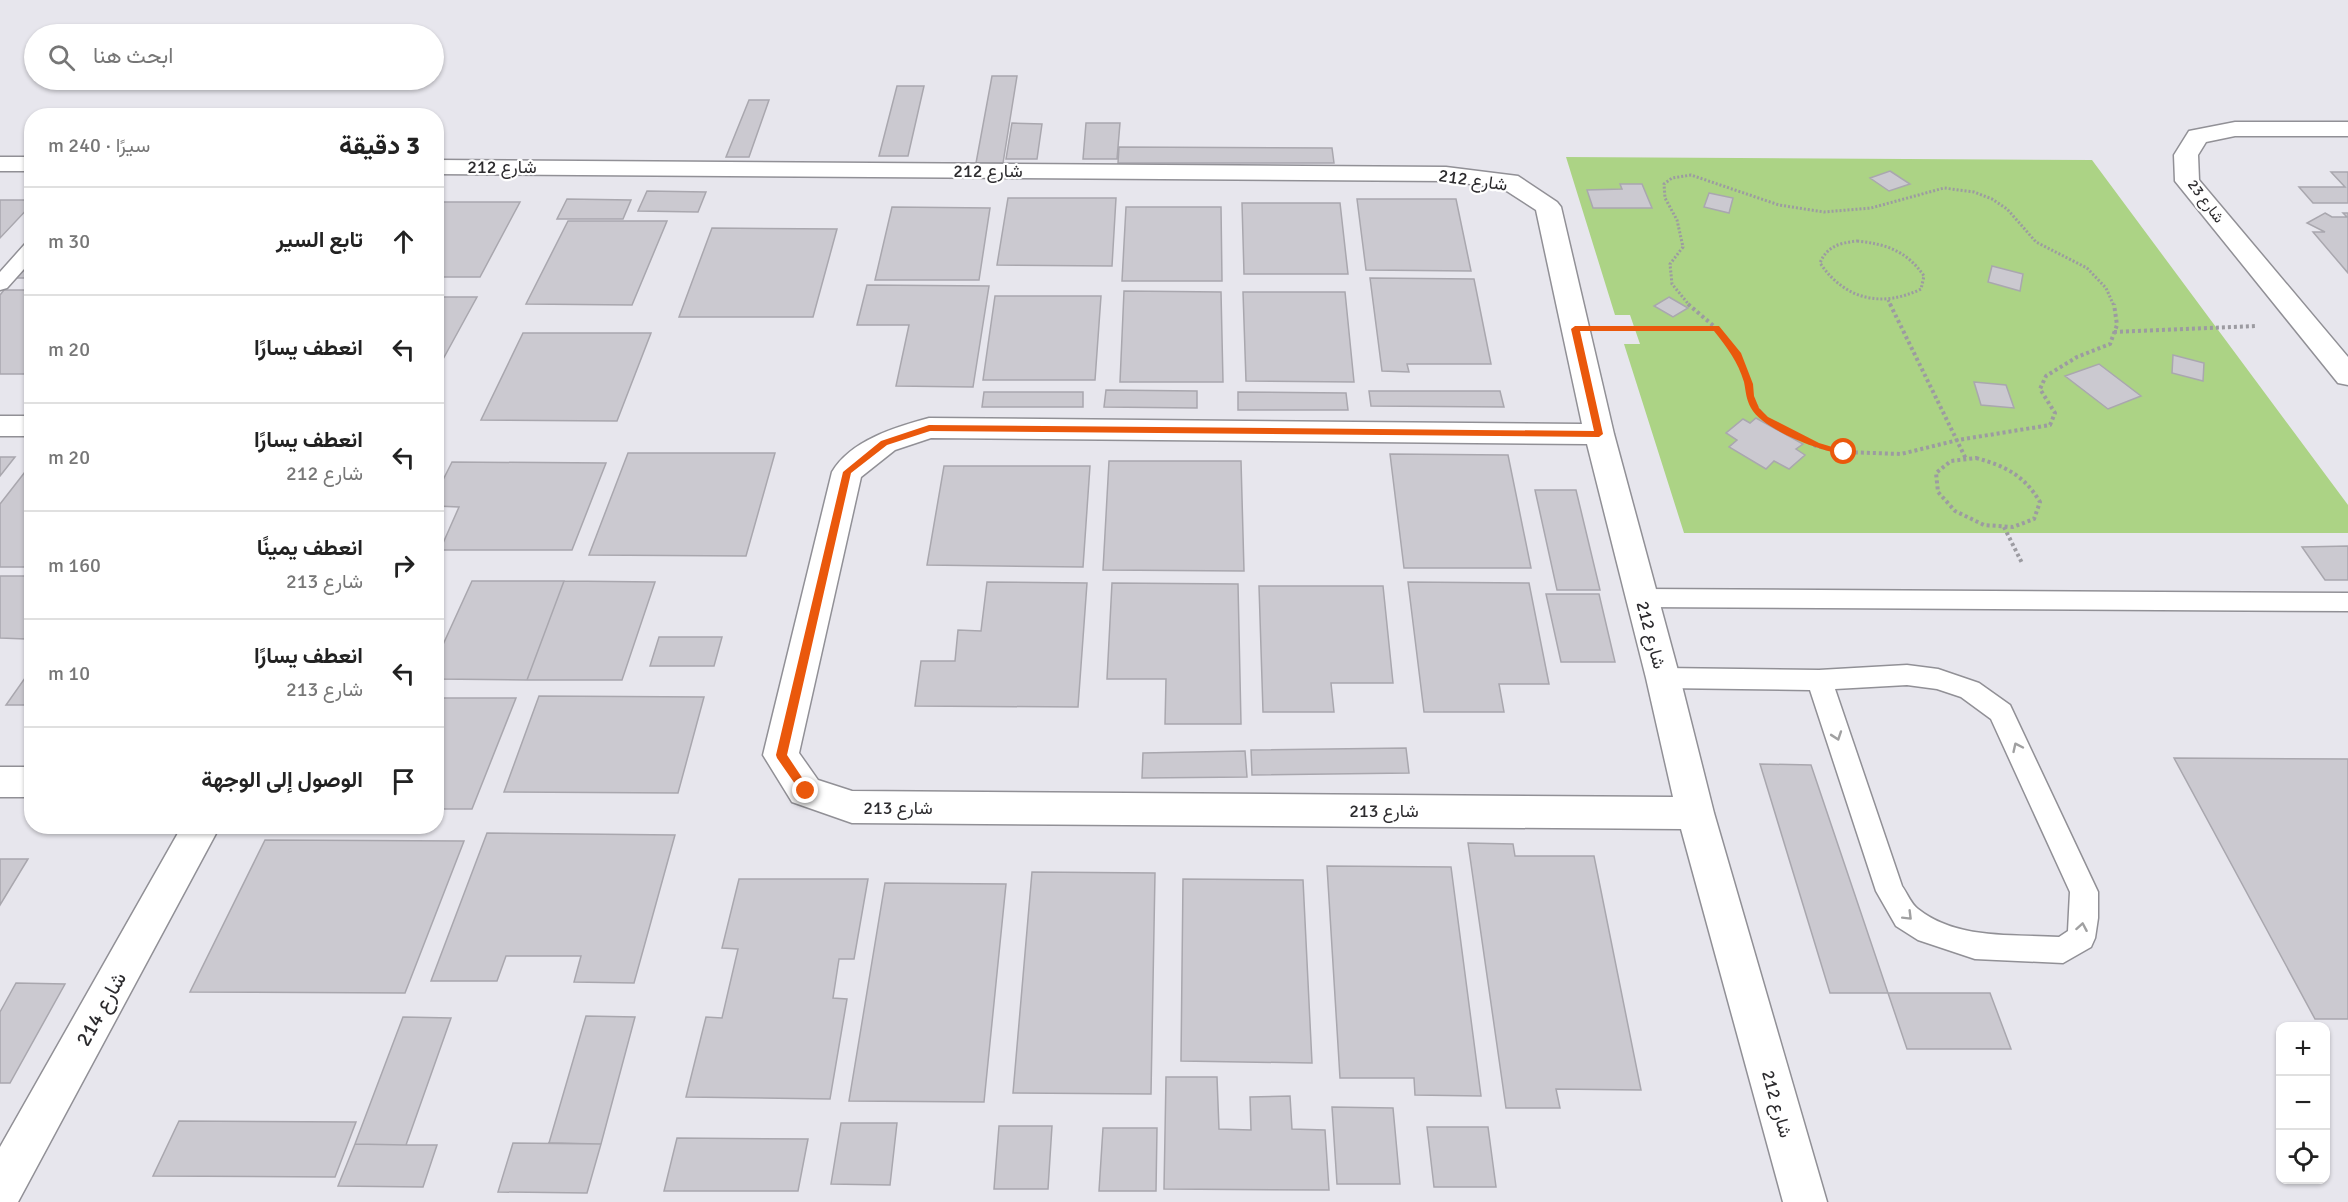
<!DOCTYPE html>
<html lang="ar">
<meta charset="utf-8">
<style>
body{margin:0;font-family:Signika,Vazirmatn,sans-serif;background:#f2f2f2;color:#222;direction:rtl}
.controls{position:absolute;right:18px;bottom:18px;display:grid;overflow:hidden;border-radius:12px;box-shadow:0 2px 4px #0004}
.controls button{width:54px;height:54px;display:grid;place-items:center;padding:0;border:0;border-bottom:2px solid #e0e0e0;background:#fff;color:#222;font:30px sans-serif}
.stop{position:absolute;width:18px;height:18px;margin:-14px;border:4px solid #ea580c;border-radius:50%;background:#fff}
.stop.end{background:#ea580c;border-color:#fff;box-shadow:0 2px 6px #0008}
.list{margin:0;padding:0;list-style:none}
h2{display:flex;justify-content:space-between;align-items:center;height:78px;margin:0;padding:0 24px;font-size:26px}
h2 small{font-size:20px;font-weight:400;color:#767676}
.list li{display:grid;grid-template-columns:39px 1fr auto;gap:18px;align-items:center;box-sizing:border-box;height:108px;padding:0 24px;border-top:2px solid #e0e0e0}
.list b{display:block;font-size:22px;white-space:nowrap}
.list p{margin:0;font-size:20px;white-space:nowrap;color:#767676}
.list em{font-size:20px;font-style:normal;color:#767676}
.icon{flex:none;width:33px;height:33px;fill:none;stroke:currentColor;stroke-width:2;stroke-linecap:round;stroke-linejoin:round}
.map{position:relative;flex:none;width:2348px;height:1202px;overflow:hidden;direction:ltr}
.search{position:absolute;background:#fff;box-shadow:0 2px 4px #0004;left:24px;top:24px;width:420px;height:66px;display:flex;align-items:center;gap:15px;box-sizing:border-box;padding:0 21px;border-radius:33px;color:#767676;font-size:22px}
.panel{position:absolute;background:#fff;box-shadow:0 2px 4px #0004;left:24px;top:108px;width:420px;height:726px;border-radius:24px;direction:rtl}
.map>svg:first-child{display:block}
.green{fill:#acd385}
.building{fill:#cbc9d0;stroke:#a9a7ae;stroke-width:1.5}
.lines{fill:none;stroke-linecap:round;stroke-linejoin:round}
.service-casing{stroke:#919096;stroke-width:3}
.minor-casing{stroke:#919096;stroke-width:3}
.path-far1{stroke:#9c9ba1;stroke-width:3;stroke-dasharray:2 2;stroke-linecap:butt}
.path{stroke:#9c9ba1;stroke-width:4;stroke-dasharray:3 3;stroke-linecap:butt}
.service{fill:#fff;fill-rule:evenodd}
.minor{fill:#fff;fill-rule:evenodd}
.oneway{stroke:#a0a0a1}
.route{fill:#ea580c}
.labels{text-anchor:middle;dominant-baseline:central;stroke-width:4.5;stroke-linejoin:round;paint-order:stroke}
.far-street-label{font-size:15px;fill:#2c2b2e;stroke:#fff}
.street-label{font-size:18px;fill:#2c2b2e;stroke:#fff}
.near-street-label{font-size:21px;fill:#2c2b2e;stroke:#fff}
</style>
<div class="map">
<svg width="2348" height="1202" viewBox="0 0 2348 1202">
<rect width="100%" height="100%" fill="#e7e6ed"/>
<path class="green" d="M1566,157L2092,160L2348,505V533H1684L1624,344H1640L1630,315H1615Z"/>
<path class="building" d="M992,76H1017L1003,163H976Z
M897,86H924L908,156H879Z
M749,100H769L749,157H726Z
M1012,123L1042,124L1037,159H1006Z
M1086,123H1120L1117,159H1083Z
M1119,147L1332,148L1334,163H1118Z
M1890,171L1910,184L1889,191L1870,178Z
M2331,172H2348V203H2313L2299,187H2345Z
M1620,184H1642L1652,208H1593L1587,190L1622,189Z
M647,191L706,192L698,212L638,211Z
M1709,193L1733,198L1729,213L1704,207Z
M1008,198H1116L1112,266L997,265Z
M567,199L631,200L623,219H557Z
M1357,199H1456L1471,271L1366,270Z
M0,200H32V204L0,238Z
M436,202H520L480,277H436Z
M1242,203H1340L1348,274H1244Z
M892,207L990,208L979,280H875Z
M1126,207H1221L1222,281H1122Z
M2325,213L2332,217H2347L2343,213H2348V273L2313,232H2325L2307,223Z
M568,221H667L632,305L526,304Z
M712,228L837,229L813,317H679Z
M32,257V278H12Z
M1992,266L2023,274L2020,291L1988,282Z
M1370,278L1474,279L1491,364H1407L1409,372L1382,371Z
M867,285L989,286L973,387L896,386L909,325H857Z
M4,290H32V369L27,374H0V295Z
M1124,291L1221,292L1223,382H1120Z
M1243,292H1345L1354,382L1246,381Z
M995,296H1101L1095,380H983Z
M436,297H477L436,372Z
M1669,297L1688,308L1673,317L1654,306Z
M523,333H651L617,421L481,420Z
M2173,355L2204,363L2203,381L2172,373Z
M2099,364L2141,396L2108,409L2065,376Z
M1974,382L2006,385L2014,408L1981,405Z
M1106,390L1197,391V408L1104,407Z
M1369,391H1500L1504,407L1371,406Z
M984,392H1083V407H982Z
M1238,392L1346,393L1348,410H1238Z
M1756,418L1803,444L1796,449L1805,455L1789,469L1774,461L1766,469L1729,447L1737,440L1726,433L1743,419L1750,423Z
M628,453H775L746,556L589,555Z
M1390,454L1508,455L1531,568H1404Z
M0,457H15L0,476Z
M1109,461H1241L1244,571L1103,570Z
M452,462L606,463L572,550H440L459,507L436,506V494Z
M32,463V567H0V504Z
M944,466H1090L1083,567L927,565Z
M1535,490H1576L1600,590H1557Z
M2348,546V580H2325L2302,547Z
M0,576H32V631L26,639L0,638Z
M472,581H564L527,680L436,679V660Z
M564,581L655,582L622,680H527Z
M987,582L1087,583L1078,707L915,706L921,661H955L958,630L981,631Z
M1408,582L1529,583L1549,684H1499L1504,712H1424Z
M1112,583L1238,584L1241,724H1165L1166,679H1107Z
M1259,586H1383L1393,683H1331L1334,712H1263Z
M1546,594H1599L1615,662H1561Z
M659,637H722L714,666H650Z
M32,668V705H6Z
M539,696L704,697L678,793L504,792Z
M436,698H516L472,809H436Z
M1406,748L1409,773L1252,775L1251,750Z
M1245,751L1247,777L1142,778L1143,753Z
M2174,758L2348,759V1019H2315Z
M1760,764L1811,765L1888,993H1830Z
M487,833L675,835L634,983L574,982L581,956H506L497,981H431Z
M265,840L464,841L405,993L190,992Z
M1468,843L1513,844L1515,856H1594L1641,1090L1556,1089L1560,1108H1506Z
M0,859H28L0,905Z
M1327,866L1451,867L1481,1096L1415,1095L1414,1078H1340Z
M1032,872L1155,873L1151,1094L1013,1093Z
M739,879H868L854,959H839L833,998L847,999L830,1099L686,1097L706,1017L722,1018L738,949L722,948Z
M1183,879L1303,880L1312,1063L1181,1061Z
M885,883L1006,884L984,1102L849,1101Z
M16,983L65,984L10,1083H0V1012Z
M1888,993H1990L2011,1049H1907Z
M586,1016L635,1017L601,1144L549,1143Z
M403,1017L451,1018L406,1145L355,1144Z
M1166,1077H1217L1219,1129L1251,1130L1250,1097L1290,1096L1292,1129L1325,1130L1329,1190L1164,1189Z
M1332,1107L1393,1108L1400,1184H1337Z
M179,1121L356,1122L335,1177L153,1176Z
M841,1123H897L890,1185L831,1184Z
M999,1126H1052L1048,1189H994Z
M1427,1127H1488L1496,1187H1434Z
M1103,1128H1157L1156,1191H1099Z
M677,1138L808,1139L798,1191H664Z
M513,1143L601,1144L587,1193L498,1192Z
M355,1144L406,1145H437L423,1187L338,1186Z"/>
<g class="lines">
<defs>
<path id="service" d="M32,242V260L7,288L0,290V272L25,244Z
M1641,589L2348,593V611L1641,607L1633,604L1629,598L1633,592Z
M1907,665L1938,669L1979,683L2010,705L2098,892V918L2095,938L2091,947L2063,963L1975,959L1918,940L1896,926L1876,891L1810,690L1663,688L1654,685L1650,678L1654,671L1663,668L1819,670ZM1907,685L1937,689L1961,697L1991,719L2070,892L2068,931L2059,937C2013,934 1957,940 1918,909C1911,904 1907,893 1902,886L1835,689Z"/>
<path id="minor" d="M2235,122H2348V136H2235L2206,142L2198,155L2199,180L2348,357V385L2338,383L2175,181L2174,155L2189,131Z
M0,157H32V171H0Z
M436,160L1446,167L1518,176L1557,202L1561,207L1614,434L1680,678L1714,813L1827,1202H1783L1681,829L852,823L792,802L763,755L832,472C851,440 896,427 929,418L1582,424L1536,210L1502,188L1446,181L436,174ZM931,438L1587,444L1646,678L1673,797L852,791L818,780L799,753L861,477L895,450Z
M0,416H32V436H0Z
M0,767H32V797H0Z
M182,826H220L18,1202H0V1147Z"/>
</defs>
<use href="#service" class="service-casing"/>
<use href="#minor" class="minor-casing"/>
<path class="path-far1" d="M1857,241C1886,244 1907,251 1924,276L1921,289C1882,308 1845,300 1820,263C1827,246 1840,243 1857,241Z
M1888,300L1891,306
M1690,306L1672,284L1670,264L1683,247L1677,220L1665,198L1664,184L1672,178L1691,175L1779,205L1824,212L1871,208L1944,188L1974,192L1992,199L2007,209L2036,242L2087,268L2106,288L2114,306"/>
<path class="path" d="M1688,304L1716,328L1737,353L1749,384V396L1765,419L1816,446L1844,452L1901,454L1958,440L2050,425L2055,413L2040,389L2046,376L2077,357L2110,344L2117,325L2114,304
M1890,304L1966,459
M1615,328H1716
M2114,332L2257,326
M1976,458C2005,466 2024,475 2040,502L2034,519L2013,527L1984,525L1955,511L1938,492L1936,473L1951,461Z
M2004,527L2022,563"/>
<use href="#service" class="service"/>
<use href="#minor" class="minor"/>
</g>
<defs><path id="oneway-chevron" d="M-2-3.5L2.5 0L-2 3.5" fill="none" stroke-width="1.6" stroke-linecap="round" stroke-linejoin="round" transform="scale(1.5)"/></defs>
<g class="oneway">
<use href="#oneway-chevron" transform="translate(1837 736) rotate(71)"/>
<use href="#oneway-chevron" transform="translate(2017 747) rotate(-115)"/>
<use href="#oneway-chevron" transform="translate(1908 916) rotate(45)"/>
<use href="#oneway-chevron" transform="translate(2082 927) rotate(-80)"/>
</g>
<path class="route" d="M1575,326H1719L1741,353L1753,384L1754,396L1759,408L1768,417L1819,443L1849,452L1844,455C1820,450 1764,431 1751,408C1746,399 1746,392 1744,382C1738,362 1727,347 1714,331H1580L1603,434L1599,437L930,431L887,445L851,473L787,755L809,788V794H802L777,758L776,755L843,472L881,441L929,425L1594,431L1571,329Z"/>
<g class="labels">
<g class="far-street-label">
<text transform="translate(2206 201) rotate(53)">شارع 23</text>
</g>
<g class="street-label">
<text x="502" y="167">شارع 212</text>
<text x="988" y="171">شارع 212</text>
<text transform="translate(1473 180) rotate(8)">شارع 212</text>
<text transform="translate(1651 635) rotate(75)">شارع 212</text>
<text x="898" y="808">شارع 213</text>
<text x="1384" y="811">شارع 213</text>
<text transform="translate(1777 1104) rotate(74)">شارع 212</text>
</g>
<g class="near-street-label">
<text transform="translate(101 1009) rotate(-61)">شارع 214</text>
</g>
</g>
</svg>
<div class="controls">
<button>+</button>
<button>−</button>
<button><svg class="icon" aria-label="locate" viewBox="0 0 24 24"><circle cx="12" cy="12" r="6"/><path d="M12 2v4M12 18v4M2 12h4M18 12h4"/></svg></button>
</div>
<div class="stop" style="left:1844px;top:452px"></div>
<div class="stop end" style="left:806px;top:791px"></div>
<div class="search"><svg class="icon" aria-label="search" viewBox="0 0 24 24"><circle cx="10" cy="10" r="6"/><path d="M15 15l6 6"/></svg>ابحث هنا</div>
<section class="panel">
<h2>3 دقيقة<small>سيرًا · 240 m</small></h2>
<ul class="list">
<li><svg class="icon" aria-label="ahead" viewBox="0 0 24 24"><path d="M12 20V5M6 11l6-6 6 6"/></svg><div><b>تابع السير</b></div><em>30 m</em></li>
<li><svg class="icon" aria-label="left" viewBox="0 0 24 24"><path d="M17 20v-9H6M10 6l-5 5 5 5"/></svg><div><b>انعطف يسارًا</b></div><em>20 m</em></li>
<li><svg class="icon" aria-label="left" viewBox="0 0 24 24"><path d="M17 20v-9H6M10 6l-5 5 5 5"/></svg><div><b>انعطف يسارًا</b><p>شارع 212</p></div><em>20 m</em></li>
<li><svg class="icon" aria-label="right" viewBox="0 0 24 24"><path d="M7 20v-9h11M14 6l5 5-5 5"/></svg><div><b>انعطف يمينًا</b><p>شارع 213</p></div><em>160 m</em></li>
<li><svg class="icon" aria-label="left" viewBox="0 0 24 24"><path d="M17 20v-9H6M10 6l-5 5 5 5"/></svg><div><b>انعطف يسارًا</b><p>شارع 213</p></div><em>10 m</em></li>
<li><svg class="icon" aria-label="arrive" viewBox="0 0 24 24"><path d="M6 21V4h12l-3 4 3 4H6"/></svg><div><b>الوصول إلى الوجهة</b></div></li>
</ul>
</section>
</div>
